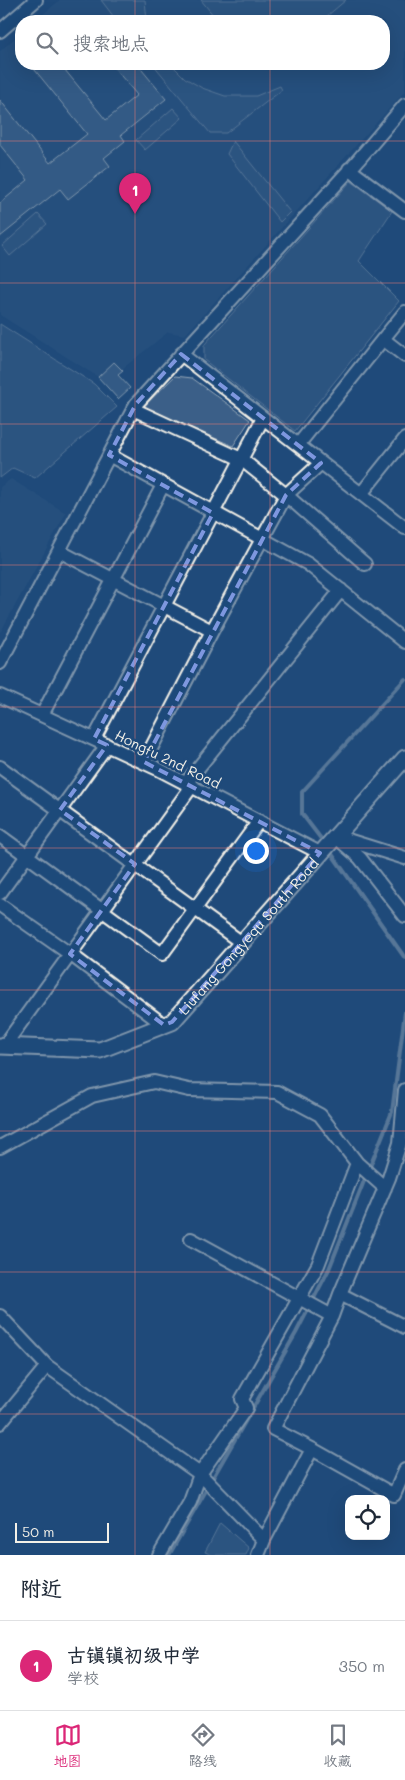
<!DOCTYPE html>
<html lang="zh">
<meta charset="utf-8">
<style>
body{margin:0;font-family:Mali,"LXGW WenKai TC",sans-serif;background:#f2f2f3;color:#1f2937}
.controls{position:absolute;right:15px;bottom:15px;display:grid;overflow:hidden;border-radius:10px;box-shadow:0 5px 20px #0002}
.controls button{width:45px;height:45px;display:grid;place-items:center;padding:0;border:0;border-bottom:1px solid #e0e1e3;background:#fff;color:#1f2937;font:25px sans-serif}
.scale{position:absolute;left:15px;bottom:12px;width:94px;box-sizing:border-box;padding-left:5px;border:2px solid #f4f1e8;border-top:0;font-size:14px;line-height:18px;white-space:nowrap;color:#f4f1e8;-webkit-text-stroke:4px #1f4a7a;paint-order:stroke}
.you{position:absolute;left:255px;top:850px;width:18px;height:18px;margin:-12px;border:4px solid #fff;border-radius:50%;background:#1a73e8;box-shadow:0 0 0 8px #1a73e833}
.badge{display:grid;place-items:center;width:32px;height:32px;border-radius:50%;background:#db2777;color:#fff;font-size:16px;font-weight:700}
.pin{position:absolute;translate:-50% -41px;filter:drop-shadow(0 1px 2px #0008)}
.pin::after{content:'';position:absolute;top:26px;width:18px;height:15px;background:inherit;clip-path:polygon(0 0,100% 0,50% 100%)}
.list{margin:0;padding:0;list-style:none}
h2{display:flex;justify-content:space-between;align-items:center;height:65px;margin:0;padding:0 20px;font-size:21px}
h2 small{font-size:16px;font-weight:400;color:#747a83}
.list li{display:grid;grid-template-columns:32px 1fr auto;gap:15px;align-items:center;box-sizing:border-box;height:90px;padding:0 20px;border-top:1px solid #e0e1e3}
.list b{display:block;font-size:19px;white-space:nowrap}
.list p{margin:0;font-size:16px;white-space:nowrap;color:#747a83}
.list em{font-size:16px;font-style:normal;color:#747a83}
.icon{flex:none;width:28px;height:28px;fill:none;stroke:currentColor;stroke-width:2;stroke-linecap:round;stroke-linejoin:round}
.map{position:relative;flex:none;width:405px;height:1555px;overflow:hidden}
.search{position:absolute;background:#fff;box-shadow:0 5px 20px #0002;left:15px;right:15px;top:15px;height:55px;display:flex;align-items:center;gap:12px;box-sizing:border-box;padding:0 18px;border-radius:20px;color:#747a83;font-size:19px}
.sheet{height:155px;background:#fff}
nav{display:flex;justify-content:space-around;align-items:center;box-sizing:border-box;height:70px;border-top:1px solid #e0e1e3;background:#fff;font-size:14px;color:#747a83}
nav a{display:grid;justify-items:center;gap:2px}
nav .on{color:#db2777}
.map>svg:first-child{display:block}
.built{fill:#2d5581}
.green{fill:#3a5f88;stroke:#97a8b8}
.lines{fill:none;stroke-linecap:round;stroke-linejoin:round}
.stream{stroke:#9cacbb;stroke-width:4}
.building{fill:#4d6e92;stroke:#f4f1e8}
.minor-casing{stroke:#f4f1e8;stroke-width:16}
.major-casing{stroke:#f4f1e8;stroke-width:19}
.minor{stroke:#1f4a7a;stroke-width:12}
.major{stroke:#1f4a7a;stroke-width:15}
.marked{fill:none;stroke:#7e97df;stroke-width:4;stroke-dasharray:10 6;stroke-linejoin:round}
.grid{fill:none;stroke:#e27875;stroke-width:1;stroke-opacity:0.55}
.labels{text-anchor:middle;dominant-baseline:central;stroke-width:5;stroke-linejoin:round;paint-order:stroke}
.street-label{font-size:14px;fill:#f4f1e8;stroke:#1f4a7a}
</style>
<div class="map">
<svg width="405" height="1555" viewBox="0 0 405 1555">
<rect width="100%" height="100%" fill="#1f4a7a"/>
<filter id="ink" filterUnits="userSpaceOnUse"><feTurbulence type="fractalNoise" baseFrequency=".02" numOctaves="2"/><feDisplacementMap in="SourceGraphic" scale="10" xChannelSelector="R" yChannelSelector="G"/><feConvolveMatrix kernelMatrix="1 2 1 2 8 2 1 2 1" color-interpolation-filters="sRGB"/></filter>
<g filter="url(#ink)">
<path class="built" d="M60,0H405V91L185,335L168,332L106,382L0,315V51L21,33V64H384V21H35Z
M11,479L66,513L0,633V487Z"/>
<path class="green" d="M101,0H145L147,21H117Z
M201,0H346L321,21H218Z
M153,64H171L185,78L202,88L225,96H256L280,86L282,90L226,133H210Z
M173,108L182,118L145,150L136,140Z
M233,141L290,212L280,222L227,154Z
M351,181L392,211L359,261L399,301L295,431L204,360V345Z
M38,214L47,224L10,256L2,246Z
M0,324L94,384L117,407L35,478L13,468L0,478Z
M175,376L192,378L250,420L233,446L143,407Z
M220,1523L249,1548L246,1555H212L205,1552Z"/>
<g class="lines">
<path class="stream" d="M325,844L302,814V792L405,679
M329,850L405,958
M369,1169L392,1112L405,1012
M211,1481L296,1333L329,1269L366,1176
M169,1555L208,1487"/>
</g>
<path class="building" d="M30,64H60L106,120L137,95L111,64H137L166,99L121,135L125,141L104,158L110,166L68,199L60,189L0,237V203L28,180L0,145V100L50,163L87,134Z
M114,362L123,371L118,375L130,388L118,399L98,377Z"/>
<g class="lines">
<defs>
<path id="minor" d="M0,31L36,0
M349,169L405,211
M383,339L405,312
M181,354L405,528
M133,409L241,459L286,495L365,564
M298,445L383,339L405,356
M109,455L308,564L405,642
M361,494L405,439
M59,551L212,631
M0,663L136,404L353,166L405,105
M0,696L158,769L320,853
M42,715L163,485
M94,739L263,418
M144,762L212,631L286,495L321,463
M0,767L242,943
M186,783L341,590
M0,836L162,954L259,821
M336,837L360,858L405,916
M341,838L405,858
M0,893L107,745
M0,905L70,954L164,1025
M4,1046L192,786
M0,1147L92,1096L154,1082L189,1090L277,1092L320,1115L357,1163L385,1188
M191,1239L332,1316
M340,1294L405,1327
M0,1316L47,1366L200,1474L264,1540L258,1555
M0,1423L47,1366
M312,1449L273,1429L332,1316L340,1294L389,1178L400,1143L405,1090
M264,1540L312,1449L394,1495L405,1470
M159,1555L190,1502L200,1474L246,1408L242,1399L318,1265L357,1163"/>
<g id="major">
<path id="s1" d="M0,1046L100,1050L172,1022L405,758"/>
</g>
</defs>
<use href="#minor" class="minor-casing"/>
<use href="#major" class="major-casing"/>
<use href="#minor" class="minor"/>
<use href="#major" class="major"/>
</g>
</g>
<path d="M0 0H405V1555H0ZM181,354L321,463L286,495L144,762L320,853L172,1022L164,1025L70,954L135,864L60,810L107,745L94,739L213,513L109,455L136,404Z" fill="#1f4a7a" fill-opacity=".55" fill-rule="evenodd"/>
<path class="marked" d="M181,354L321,463L286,495L144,762L320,853L172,1022L164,1025L70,954L135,864L60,810L107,745L94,739L213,513L109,455L136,404Z"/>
<path class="grid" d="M135,0V21M270,0V21M135,64V1555M270,64V1555M0,141H405M0,283H405M0,424H405M0,565H405M0,707H405M0,848H405M0,990H405M0,1131H405M0,1272H405M0,1414H405"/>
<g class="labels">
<g class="street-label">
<text transform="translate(168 759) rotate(26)">Hongfu 2nd Road</text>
<text stroke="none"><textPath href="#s1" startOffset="292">Liufang Gongyequ South Road</textPath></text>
</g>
</g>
</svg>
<div class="controls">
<button><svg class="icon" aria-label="locate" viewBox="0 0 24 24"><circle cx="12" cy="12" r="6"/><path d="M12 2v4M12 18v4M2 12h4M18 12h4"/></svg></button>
</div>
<div class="scale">50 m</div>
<div class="you"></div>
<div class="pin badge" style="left:135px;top:214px">1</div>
<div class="search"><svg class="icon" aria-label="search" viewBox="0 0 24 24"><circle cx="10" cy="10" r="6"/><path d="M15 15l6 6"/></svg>搜索地点</div>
</div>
<section class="sheet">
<h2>附近<small></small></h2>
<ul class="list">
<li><span class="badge">1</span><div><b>古镇镇初级中学</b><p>学校</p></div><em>350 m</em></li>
</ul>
</section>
<nav>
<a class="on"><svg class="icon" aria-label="map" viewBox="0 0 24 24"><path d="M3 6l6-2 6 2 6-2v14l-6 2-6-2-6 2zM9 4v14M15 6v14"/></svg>地图</a>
<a><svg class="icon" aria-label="directions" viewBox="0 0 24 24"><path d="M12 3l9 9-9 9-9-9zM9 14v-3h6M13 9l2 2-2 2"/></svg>路线</a>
<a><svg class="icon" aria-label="saved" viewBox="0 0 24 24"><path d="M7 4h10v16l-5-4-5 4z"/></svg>收藏</a>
</nav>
